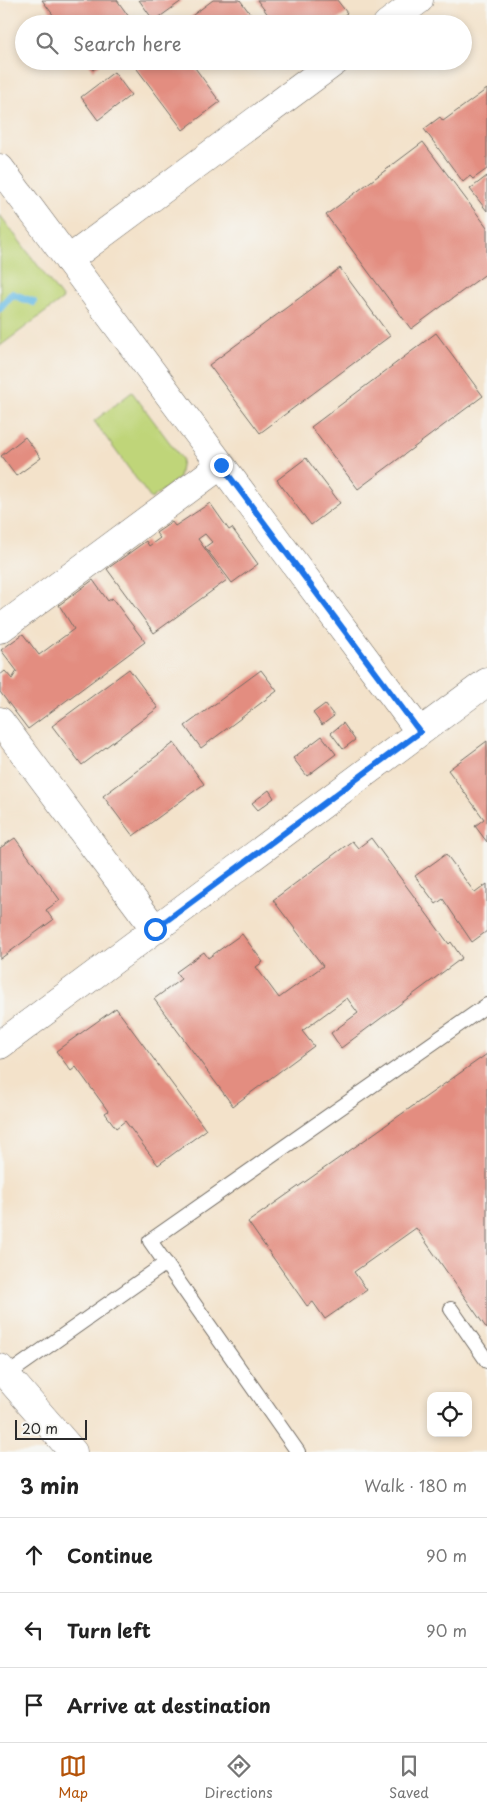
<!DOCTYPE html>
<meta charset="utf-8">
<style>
body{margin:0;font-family:"Playpen Sans",sans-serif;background:#f2f2f2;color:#222}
.controls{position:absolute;right:15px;bottom:15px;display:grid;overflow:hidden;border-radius:10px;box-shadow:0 2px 8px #0003}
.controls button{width:45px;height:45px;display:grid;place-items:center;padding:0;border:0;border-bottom:1px solid #e0e0e0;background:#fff;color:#222;font:25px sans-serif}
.scale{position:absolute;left:15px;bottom:12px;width:72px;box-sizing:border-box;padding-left:5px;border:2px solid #2b2b2b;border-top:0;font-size:14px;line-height:18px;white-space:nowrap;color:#2b2b2b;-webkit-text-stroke:4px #f6f6f2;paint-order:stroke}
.stop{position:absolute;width:15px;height:15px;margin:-11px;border:4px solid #1a73e8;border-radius:50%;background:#fff}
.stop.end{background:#1a73e8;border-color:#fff;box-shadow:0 1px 5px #0008}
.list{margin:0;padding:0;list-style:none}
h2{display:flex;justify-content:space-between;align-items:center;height:65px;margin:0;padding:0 20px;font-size:21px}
h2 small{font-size:16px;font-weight:400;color:#767676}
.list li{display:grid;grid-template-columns:32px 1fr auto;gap:15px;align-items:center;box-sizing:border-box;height:75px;padding:0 20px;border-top:1px solid #e0e0e0}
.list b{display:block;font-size:19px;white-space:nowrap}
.list em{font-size:16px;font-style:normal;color:#767676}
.icon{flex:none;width:28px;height:28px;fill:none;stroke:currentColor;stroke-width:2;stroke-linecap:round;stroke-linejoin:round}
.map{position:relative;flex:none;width:487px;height:1452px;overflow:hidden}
.search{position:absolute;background:#fff;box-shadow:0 2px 8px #0003;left:15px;right:15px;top:15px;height:55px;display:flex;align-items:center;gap:12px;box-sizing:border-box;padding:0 18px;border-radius:28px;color:#767676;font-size:19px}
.sheet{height:290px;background:#fff}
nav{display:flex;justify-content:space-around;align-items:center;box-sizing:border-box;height:70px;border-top:1px solid #e0e0e0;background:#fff;font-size:14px;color:#767676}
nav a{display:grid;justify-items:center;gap:2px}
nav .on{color:#b45309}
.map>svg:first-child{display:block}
.green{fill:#bfd579;stroke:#758052}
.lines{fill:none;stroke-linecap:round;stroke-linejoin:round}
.stream{stroke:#69bce5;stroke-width:8}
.building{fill:#e38d80}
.lane-casing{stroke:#716b63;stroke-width:16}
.secondary-casing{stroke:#716b63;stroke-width:29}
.lane{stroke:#fff;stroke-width:14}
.secondary{stroke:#fff;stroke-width:28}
.route{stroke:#1a73e8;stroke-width:6}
</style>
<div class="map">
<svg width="487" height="1452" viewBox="0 0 487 1452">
<rect width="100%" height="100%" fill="#f6f6f2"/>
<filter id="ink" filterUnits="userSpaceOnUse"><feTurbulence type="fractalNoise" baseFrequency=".02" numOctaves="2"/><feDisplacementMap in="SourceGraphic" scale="10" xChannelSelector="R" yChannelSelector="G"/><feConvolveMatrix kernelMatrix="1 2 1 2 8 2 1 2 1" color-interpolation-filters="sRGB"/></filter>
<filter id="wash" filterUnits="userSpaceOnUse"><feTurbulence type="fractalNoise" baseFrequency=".0096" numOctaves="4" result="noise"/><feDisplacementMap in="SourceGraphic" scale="20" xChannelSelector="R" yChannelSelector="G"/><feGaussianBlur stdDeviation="1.12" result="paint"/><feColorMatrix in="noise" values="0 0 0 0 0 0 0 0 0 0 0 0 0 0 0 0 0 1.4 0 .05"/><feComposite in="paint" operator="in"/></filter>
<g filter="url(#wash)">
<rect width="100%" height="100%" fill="#f3e2ca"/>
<path class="green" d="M0,215L63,299L0,346Z
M132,392L182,459L179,478L151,499L94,421Z"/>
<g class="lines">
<path class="stream" d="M0,308L12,294L33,302"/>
</g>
<g id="blocks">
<path class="building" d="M42,0H117L134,24H60Z
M139,0H183L154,21Z
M213,0H240L257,23L181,24Z
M257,0H337L347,13L332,24H275Z
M87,61H104L93,70Z
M131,61H190L220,102L183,130Z
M114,72L131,95L98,120L81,97Z
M487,89V169L473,179L470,176L463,182L424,129L440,117L443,121Z
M423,142L487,227V273L411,329L326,215Z
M487,176V211L470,189Z
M340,268L390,336L260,433L209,365Z
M436,333L483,396L358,489L311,427Z
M25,437L41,458L16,476L1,456Z
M306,458L340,503L311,525L277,480Z
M210,503L229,530L232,528L258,564L232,583L205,547L212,542L205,534L198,539L227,580L154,633L107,569L146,541L149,546L160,538L156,533L172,522L175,526Z
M93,580L108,601L112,598L145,642L28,729L0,692V675L5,671L12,679L17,671L1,650L23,634L39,655L74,629L59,605Z
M129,669L158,708L82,765L52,726Z
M261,670L277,691L201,748L185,726Z
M325,704L334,716L322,725L313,713Z
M343,723L355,740L343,749L331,733Z
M322,736L336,754L307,776L293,758Z
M487,741V842L475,826L484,819L448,770Z
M174,743L204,784L133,836L103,796Z
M269,790L274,798L258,810L252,803Z
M15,838L60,900L46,910L53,920L0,959V848Z
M371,838L449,944L451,942L462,958L341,1048L331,1033L358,1013L347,998L302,1031L314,1046L233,1106L154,999L181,979L176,972L204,952L208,958L242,934L263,962L256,967L279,998L323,966L273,900L352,841L358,848Z
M446,854L475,893L487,884V931L472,942L443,899L436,904L415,876Z
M116,1008L206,1130L158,1165L125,1121L116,1128L105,1113L108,1111L76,1067L71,1071L56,1051Z
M487,1054V1329L416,1228L354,1272L367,1290L325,1319L313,1302L307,1306L248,1222Z"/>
</g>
</g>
<g filter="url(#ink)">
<use href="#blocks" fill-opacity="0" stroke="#716b63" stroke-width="1"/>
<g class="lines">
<defs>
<path id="lane" d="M451,1309L487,1361
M7,1375L166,1263
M298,1452L150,1241L487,1005"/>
<path id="secondary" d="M387,24L419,0
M0,168L420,732
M68,260L336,61
M0,629L221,465
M0,721L155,929
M0,1045L487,682
M0,1368L73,1452"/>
</defs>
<use href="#lane" class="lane-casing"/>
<use href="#secondary" class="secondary-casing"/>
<use href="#lane" class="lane"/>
<use href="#secondary" class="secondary"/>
</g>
</g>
<g class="lines" filter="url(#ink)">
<path class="route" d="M155,929L420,732L221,465"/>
</g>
</svg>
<div class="controls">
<button><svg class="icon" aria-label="locate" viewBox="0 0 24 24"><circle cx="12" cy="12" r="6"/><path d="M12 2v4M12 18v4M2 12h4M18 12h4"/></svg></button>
</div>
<div class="scale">20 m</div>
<div class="stop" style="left:155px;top:929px"></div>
<div class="stop end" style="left:221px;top:465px"></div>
<div class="search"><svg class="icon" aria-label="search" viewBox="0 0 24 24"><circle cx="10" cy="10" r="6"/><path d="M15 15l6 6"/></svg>Search here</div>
</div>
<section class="sheet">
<h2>3 min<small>Walk · 180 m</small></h2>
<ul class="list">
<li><svg class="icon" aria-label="ahead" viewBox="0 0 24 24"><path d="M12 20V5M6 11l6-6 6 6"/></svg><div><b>Continue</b></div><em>90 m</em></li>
<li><svg class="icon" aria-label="left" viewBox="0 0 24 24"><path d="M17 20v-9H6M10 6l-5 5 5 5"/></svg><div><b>Turn left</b></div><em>90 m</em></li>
<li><svg class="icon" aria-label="arrive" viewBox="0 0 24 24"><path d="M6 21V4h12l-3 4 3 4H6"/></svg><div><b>Arrive at destination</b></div></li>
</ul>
</section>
<nav>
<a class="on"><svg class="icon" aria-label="map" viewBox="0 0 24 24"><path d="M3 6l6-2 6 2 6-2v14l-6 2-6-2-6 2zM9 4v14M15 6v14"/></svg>Map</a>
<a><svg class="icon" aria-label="directions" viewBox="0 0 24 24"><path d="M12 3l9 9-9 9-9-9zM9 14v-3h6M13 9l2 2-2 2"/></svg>Directions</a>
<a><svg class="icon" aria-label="saved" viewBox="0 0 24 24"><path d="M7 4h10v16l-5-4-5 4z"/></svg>Saved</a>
</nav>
